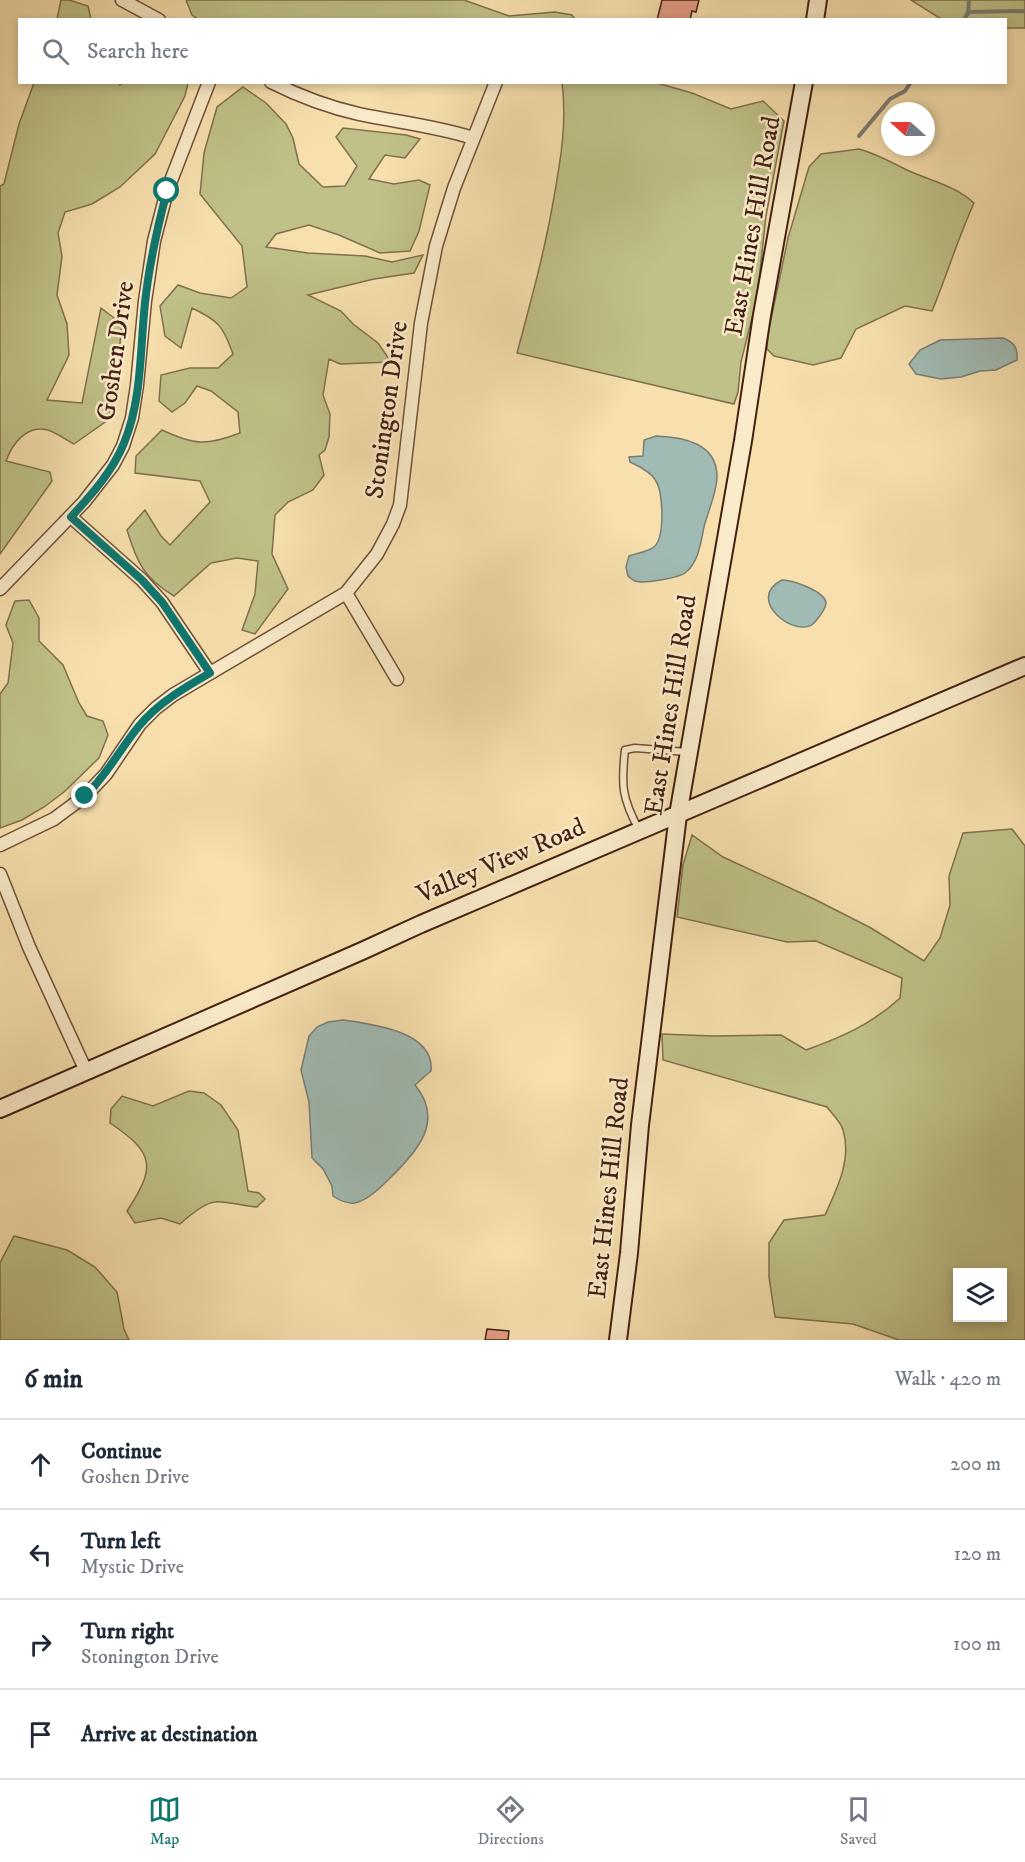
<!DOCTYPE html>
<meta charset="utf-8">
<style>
body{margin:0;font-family:"IM FELL DW Pica",serif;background:#f2f2f3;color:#1f2937}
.controls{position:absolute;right:18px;bottom:18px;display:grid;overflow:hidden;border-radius:0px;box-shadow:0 3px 9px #0003}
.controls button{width:54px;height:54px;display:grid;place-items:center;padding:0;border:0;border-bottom:2px solid #e0e1e3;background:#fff;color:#1f2937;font:30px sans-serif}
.compass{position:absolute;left:881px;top:102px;width:54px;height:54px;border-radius:50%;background:#fff;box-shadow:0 3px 9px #0003;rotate:291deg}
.stop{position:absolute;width:18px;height:18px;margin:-14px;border:4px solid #0f766e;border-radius:50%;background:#fff}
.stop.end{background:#0f766e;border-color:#fff;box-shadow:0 2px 6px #0008}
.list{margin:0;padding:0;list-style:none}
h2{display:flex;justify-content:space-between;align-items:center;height:78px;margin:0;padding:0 24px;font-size:26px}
h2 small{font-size:20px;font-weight:400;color:#747a83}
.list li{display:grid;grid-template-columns:39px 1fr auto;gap:18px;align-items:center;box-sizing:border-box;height:90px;padding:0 24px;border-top:2px solid #e0e1e3}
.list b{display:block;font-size:22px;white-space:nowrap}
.list p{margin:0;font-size:20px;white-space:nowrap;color:#747a83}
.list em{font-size:20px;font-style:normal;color:#747a83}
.icon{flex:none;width:33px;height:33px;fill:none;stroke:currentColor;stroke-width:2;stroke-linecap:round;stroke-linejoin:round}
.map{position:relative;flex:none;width:1025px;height:1340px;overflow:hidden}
.search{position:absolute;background:#fff;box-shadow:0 3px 9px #0003;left:18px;right:18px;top:18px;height:66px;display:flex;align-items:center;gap:15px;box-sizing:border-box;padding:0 21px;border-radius:0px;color:#747a83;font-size:22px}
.sheet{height:438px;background:#fff}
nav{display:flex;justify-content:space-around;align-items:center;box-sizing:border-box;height:84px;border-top:2px solid #e0e1e3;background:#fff;font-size:16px;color:#747a83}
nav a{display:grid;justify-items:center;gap:3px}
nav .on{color:#0f766e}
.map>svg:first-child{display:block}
.green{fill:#bfc188;stroke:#81704d;stroke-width:1.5;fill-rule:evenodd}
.water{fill:#a0bbb4;stroke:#7b7d73;stroke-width:1.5}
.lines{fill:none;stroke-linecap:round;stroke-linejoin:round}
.stream{stroke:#7b7d73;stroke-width:4}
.building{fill:#e49c84;stroke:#432012;stroke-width:1.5}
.lane-casing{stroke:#705039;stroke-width:9}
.street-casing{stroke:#705039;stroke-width:15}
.secondary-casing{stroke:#432012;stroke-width:20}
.lane{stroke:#faebca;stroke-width:6}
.street{stroke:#faebca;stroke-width:12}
.secondary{stroke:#faebca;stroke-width:16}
.route{stroke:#0f766e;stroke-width:8}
.labels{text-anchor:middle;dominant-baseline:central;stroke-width:5;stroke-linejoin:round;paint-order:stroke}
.street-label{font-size:26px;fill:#432012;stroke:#faebca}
</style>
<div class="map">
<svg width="1025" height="1340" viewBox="0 0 1025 1340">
<rect width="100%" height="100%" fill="#f7e0ae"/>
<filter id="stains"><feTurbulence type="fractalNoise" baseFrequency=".00333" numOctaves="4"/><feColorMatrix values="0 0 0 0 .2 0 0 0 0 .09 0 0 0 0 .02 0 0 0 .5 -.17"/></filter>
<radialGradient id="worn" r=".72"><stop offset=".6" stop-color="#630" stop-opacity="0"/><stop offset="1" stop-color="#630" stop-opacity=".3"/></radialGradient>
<path class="green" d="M61,0H69L88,6L91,19H57Z
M186,0H464L509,16L555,12L572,15L575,19H198L192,15Z
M911,0H1025V28H1006V20L941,19Z
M118,82L120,85L124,82L188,83L185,96L155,154L120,187L92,204L65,212L58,233L62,256L57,295L67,324L69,355L47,400L82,403L101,308L122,324L115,392L108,420L74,444C66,440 57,433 48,430C27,424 12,444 6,461L50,472L52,481L0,554V186L4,184L19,124L34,83Z
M562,83H657L692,93L731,109L763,101L784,121L766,216L757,298L741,362L738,392L734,404L517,353C531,301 545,250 554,197C561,158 567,121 562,83Z
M243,87L266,103L286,124L293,138L299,164L323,187L345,186L357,166L336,137L343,128L406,135L420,139L405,158L385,155L369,179L394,184L419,180L430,185L419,231L410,251L380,253L339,235L309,225L276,234L266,247L308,253L365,256L392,262L423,255L414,273L374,279L308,295L341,311L353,324L378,343L391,362L340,364L329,359L323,395L330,414L329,437L325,450L319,455L324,475L313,490L288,502L275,515L272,554L288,589L255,634L242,630L255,594L258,561L237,558L211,563L174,596C144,578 137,563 127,530L145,510L161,536L170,545L210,502L200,481L135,473L136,456L162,430C194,445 206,446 240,433L238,412L211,391L197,386L185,403L172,412L159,401L161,375L190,368H218L233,354C223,326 219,321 192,308L181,348L165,336L160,306L178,285L200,293L231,298L247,287L242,246L200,194L204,153L217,107Z
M859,149C877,154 891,162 907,170C931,181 954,185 974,203C958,238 947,275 932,311L905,306L856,329L841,358L813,365L774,356L767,349L768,334L788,238L809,167L821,154Z
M29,600L39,618V641L63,665L79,703L87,716L103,721L108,735L99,758L64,792L44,807L22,820L0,828V694L8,683L13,643L6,625L15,601Z
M1012,829L1025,846V1340H899L853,1324L775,1317L769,1277V1243L784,1220L825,1215C837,1189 852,1159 843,1130C841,1122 832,1114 827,1107L663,1060L662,1034L712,1036L781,1035L806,1050C842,1037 872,1024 900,998L902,978L816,941L787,942L677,917L683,865L692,835L723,857L816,900L871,928L924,961L940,938L950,905L949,876L963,833ZM958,1272H1002V1318H958Z
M189,1091L204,1093L221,1105L238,1130L248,1191L259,1193L265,1199L257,1207C215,1202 215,1193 180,1224L161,1218L135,1223L127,1211C156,1167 155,1153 110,1123L111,1109L122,1096L153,1106Z
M14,1236L67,1250L95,1267L117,1292L124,1329L129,1340H0V1263Z"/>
<path class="water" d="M1003,338C1014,342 1018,348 1017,360L996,370L980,371L961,377L941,379L916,374L909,364L920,350L940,340Z
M656,436C683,437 718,443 717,478C716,495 708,511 704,527C701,542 698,564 685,573C678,578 644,584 635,581C633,580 630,578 628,576L626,567L629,556C637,553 649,552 655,546C665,535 663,493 656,481C651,472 639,466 630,462L629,457L643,456L644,440Z
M782,580C792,580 825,591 826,603C826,610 818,618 814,623C796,640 744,599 782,580Z
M343,1020C371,1024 435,1031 431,1071L415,1085C445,1121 417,1152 389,1179C380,1188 368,1200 355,1203C347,1204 339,1200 333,1196L332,1186L323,1169L312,1158L309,1102L301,1070L309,1036L317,1027L328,1022Z"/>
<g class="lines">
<path class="stream" d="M968,14L969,0
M964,20L968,12L1025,11
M859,136L890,99L905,91L911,82"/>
</g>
<path class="building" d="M662,0H699L696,12L692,11L690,20H657Z
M487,1329L509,1331L508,1340H485Z"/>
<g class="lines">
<defs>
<path id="lane" d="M639,830C622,798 621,786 625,750L635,748L687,752"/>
<path id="street" d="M122,0L159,20
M271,82C299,96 328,107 359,114C397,122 436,126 473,138
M71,517L142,580L162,602L210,673
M0,589L84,502L113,465L123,446L132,418L137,385L145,301L154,241L167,191L209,82
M346,593L397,679
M0,845L54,819L85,796L106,774L140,724L156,708L173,695L346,593L377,554L393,524L400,505L421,323L436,246L454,188L496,82
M0,874L29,947L86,1071"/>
<path id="secondary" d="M815,20L818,0
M0,1109L362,951L421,924L1025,666
M618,1340L629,1253L640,1125L678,815L743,441L762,315L804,82"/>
</defs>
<use href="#lane" class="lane-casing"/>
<use href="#street" class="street-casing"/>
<use href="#secondary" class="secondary-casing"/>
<use href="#lane" class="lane"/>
<use href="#street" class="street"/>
<use href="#secondary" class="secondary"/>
</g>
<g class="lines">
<path class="route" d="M85,796C107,775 120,749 139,726C158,703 184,688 210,673L162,602L142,580L71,517C91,495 113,471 124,443C142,400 140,349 145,303C149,265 157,229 167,191"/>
</g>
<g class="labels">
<g class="street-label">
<text transform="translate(753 226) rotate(-80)">East Hines Hill Road</text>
<text transform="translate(116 351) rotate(-82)">Goshen Drive</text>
<text transform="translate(387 410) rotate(-82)">Stonington Drive</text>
<text transform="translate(671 705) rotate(-81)">East Hines Hill Road</text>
<text transform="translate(501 861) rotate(-23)">Valley View Road</text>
<text transform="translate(609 1188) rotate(-84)">East Hines Hill Road</text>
</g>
</g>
<rect width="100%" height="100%" filter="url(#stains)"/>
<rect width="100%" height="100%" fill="url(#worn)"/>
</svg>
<div class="controls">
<button><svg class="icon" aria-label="layers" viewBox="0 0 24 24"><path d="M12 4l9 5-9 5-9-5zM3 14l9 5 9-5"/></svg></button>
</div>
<svg class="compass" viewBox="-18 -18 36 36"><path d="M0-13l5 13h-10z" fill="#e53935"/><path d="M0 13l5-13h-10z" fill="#747a83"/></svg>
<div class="stop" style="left:167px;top:191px"></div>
<div class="stop end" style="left:85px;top:796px"></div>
<div class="search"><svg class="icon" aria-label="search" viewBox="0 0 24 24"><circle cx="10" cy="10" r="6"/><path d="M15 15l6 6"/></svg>Search here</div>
</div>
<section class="sheet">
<h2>6 min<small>Walk · 420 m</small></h2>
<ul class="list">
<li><svg class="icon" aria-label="ahead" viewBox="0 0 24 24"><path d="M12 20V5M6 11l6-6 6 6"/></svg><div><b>Continue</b><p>Goshen Drive</p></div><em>200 m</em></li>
<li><svg class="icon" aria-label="left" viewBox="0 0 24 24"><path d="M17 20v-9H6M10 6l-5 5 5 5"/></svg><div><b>Turn left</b><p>Mystic Drive</p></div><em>120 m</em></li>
<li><svg class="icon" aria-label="right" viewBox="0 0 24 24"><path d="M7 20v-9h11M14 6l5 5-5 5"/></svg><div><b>Turn right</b><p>Stonington Drive</p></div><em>100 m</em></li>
<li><svg class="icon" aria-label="arrive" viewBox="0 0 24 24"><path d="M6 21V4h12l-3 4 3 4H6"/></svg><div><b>Arrive at destination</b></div></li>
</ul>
</section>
<nav>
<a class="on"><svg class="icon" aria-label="map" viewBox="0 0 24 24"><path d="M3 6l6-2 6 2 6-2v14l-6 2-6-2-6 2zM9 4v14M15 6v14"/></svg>Map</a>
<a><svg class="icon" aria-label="directions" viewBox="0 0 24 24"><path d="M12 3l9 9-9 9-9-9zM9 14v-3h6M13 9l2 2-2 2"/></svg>Directions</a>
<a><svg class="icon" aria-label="saved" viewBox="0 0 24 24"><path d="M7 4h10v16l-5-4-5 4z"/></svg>Saved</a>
</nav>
